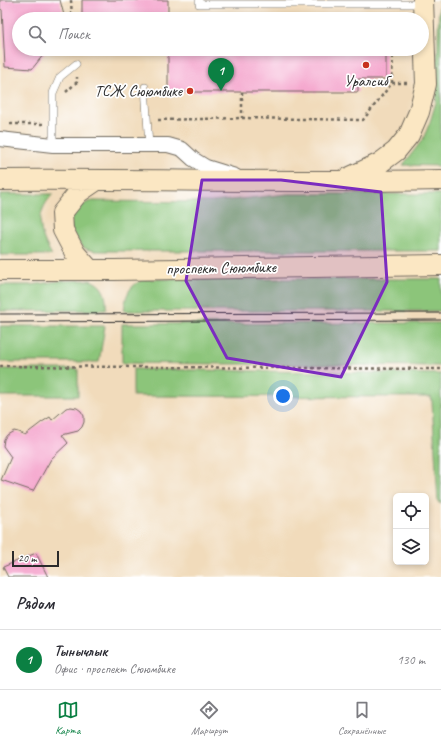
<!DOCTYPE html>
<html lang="ru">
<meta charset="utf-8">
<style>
body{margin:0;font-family:Caveat,sans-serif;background:#f2f2f3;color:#2b2b33}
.controls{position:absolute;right:12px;bottom:12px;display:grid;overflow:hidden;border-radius:6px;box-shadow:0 2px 6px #0003}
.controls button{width:36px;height:36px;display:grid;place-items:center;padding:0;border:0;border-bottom:1px solid #e1e1e2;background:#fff;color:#2b2b33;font:20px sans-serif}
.scale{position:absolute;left:12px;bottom:10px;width:47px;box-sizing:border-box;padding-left:4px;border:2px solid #2b2b2b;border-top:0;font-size:11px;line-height:14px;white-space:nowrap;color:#2b2b2b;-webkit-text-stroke:3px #fff;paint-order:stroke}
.you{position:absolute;left:283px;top:396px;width:14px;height:14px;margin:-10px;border:3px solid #fff;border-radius:50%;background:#1a73e8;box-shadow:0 0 0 6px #1a73e833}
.badge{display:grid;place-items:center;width:26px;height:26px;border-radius:50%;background:#0b8043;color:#fff;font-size:13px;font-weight:700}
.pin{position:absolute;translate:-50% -33px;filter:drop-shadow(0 1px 2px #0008)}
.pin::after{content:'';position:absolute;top:21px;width:14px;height:12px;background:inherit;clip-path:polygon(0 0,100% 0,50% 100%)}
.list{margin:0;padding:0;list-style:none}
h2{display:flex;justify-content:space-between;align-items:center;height:52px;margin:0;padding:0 16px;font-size:17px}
h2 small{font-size:13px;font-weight:400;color:#7c7c81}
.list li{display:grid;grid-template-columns:26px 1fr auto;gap:12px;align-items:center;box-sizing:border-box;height:60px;padding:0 16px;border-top:1px solid #e1e1e2}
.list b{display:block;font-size:15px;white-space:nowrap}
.list p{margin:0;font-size:13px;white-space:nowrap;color:#7c7c81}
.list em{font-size:13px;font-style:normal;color:#7c7c81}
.icon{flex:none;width:22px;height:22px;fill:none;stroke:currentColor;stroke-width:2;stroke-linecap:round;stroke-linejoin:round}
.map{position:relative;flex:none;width:441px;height:577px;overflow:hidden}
.search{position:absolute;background:#fff;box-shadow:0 2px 6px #0003;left:12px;right:12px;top:12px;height:44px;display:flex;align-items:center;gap:10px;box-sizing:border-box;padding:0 14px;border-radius:22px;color:#7c7c81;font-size:15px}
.sheet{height:112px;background:#fff}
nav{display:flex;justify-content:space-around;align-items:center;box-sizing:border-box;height:56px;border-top:1px solid #e1e1e2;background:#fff;font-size:11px;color:#7c7c81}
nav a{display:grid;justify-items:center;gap:2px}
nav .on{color:#0b8043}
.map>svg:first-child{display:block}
.green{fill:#8cc57a;stroke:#5c7852}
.building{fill:#f4a2cb}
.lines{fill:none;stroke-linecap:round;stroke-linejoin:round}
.lane-casing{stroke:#70695d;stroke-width:8}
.street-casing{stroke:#70695d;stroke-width:16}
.secondary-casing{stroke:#70695d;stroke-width:22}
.path{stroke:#70695d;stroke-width:2.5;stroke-dasharray:3 3;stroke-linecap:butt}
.lane{stroke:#fff;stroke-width:7}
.street{stroke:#fff;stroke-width:14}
.secondary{stroke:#fbe7c3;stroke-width:20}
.tram{stroke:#2b2b2b;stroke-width:1}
.marked{fill:#7b2cbf;fill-opacity:0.2;stroke:#7b2cbf;stroke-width:3;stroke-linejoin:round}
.poi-dot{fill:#c8321e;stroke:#fff;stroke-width:1.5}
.labels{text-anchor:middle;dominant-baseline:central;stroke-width:3.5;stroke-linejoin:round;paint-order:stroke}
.poi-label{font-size:16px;fill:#2b2b2b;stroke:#fff}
.street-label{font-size:16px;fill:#2b2b2b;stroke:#fff}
</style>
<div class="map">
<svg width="441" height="577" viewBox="0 0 441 577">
<rect width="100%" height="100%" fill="#fff"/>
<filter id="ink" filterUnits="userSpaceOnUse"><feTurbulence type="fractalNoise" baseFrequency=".025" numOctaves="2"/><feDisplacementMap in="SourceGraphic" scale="8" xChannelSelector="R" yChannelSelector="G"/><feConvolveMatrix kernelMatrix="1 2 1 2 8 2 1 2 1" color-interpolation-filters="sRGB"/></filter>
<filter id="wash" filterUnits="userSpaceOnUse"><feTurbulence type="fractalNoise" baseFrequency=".012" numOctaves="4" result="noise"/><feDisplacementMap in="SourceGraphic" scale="16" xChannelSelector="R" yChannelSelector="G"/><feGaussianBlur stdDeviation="0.9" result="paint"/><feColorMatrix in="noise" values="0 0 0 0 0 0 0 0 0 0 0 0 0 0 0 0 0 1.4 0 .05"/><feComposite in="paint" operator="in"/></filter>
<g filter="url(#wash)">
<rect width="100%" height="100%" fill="#f1dbbb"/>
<path class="green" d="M439,0H441V166L403,165L423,139L430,122L436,102Z
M0,194H53C34,214 39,234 52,255H0Z
M288,194H441V251H95C91,250 87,250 83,247C76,241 68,228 71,219C73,209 83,204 92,201L212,202Z
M144,279H441V311H124C126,294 128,287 144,279Z
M90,280C104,285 107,296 106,310L0,311V285H31L59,281Z
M441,323V366L122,363V324Z
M0,326H105L99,362H0Z
M0,369H78V396H0Z
M133,369L441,374V504L438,502L432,402L431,397L133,396Z"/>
<g id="blocks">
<path class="building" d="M0,0H60L65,19H19V49H48L32,69L5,67L2,10L0,8Z
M82,0H168V19H82Z
M168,49H386V79H358V92H168Z
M71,407L77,408L81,411L84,416V422L82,427L78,431L62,435L68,443L51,459L33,491L1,480L11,457L3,446L4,439L7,435L14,431L18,432L25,435L42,422L50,417L52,420L66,408Z
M36,553L48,577H8L3,567Z"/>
</g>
</g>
<g filter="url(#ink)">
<use href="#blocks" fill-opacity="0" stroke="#70695d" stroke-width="1"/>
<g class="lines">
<defs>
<path id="lane" d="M199,0V4H421
M145,87L149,146
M53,145V93L60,77L76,64"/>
<path id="street" d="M0,139L53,145H168L182,149L193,159L206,167L235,176"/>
<path id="secondary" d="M346,179L380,163L396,151L409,135L419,112L426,84L423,0
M0,180C147,179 294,183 441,180
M0,270H114L441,265
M90,270L75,253L63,230L62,213L78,193L97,180"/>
</defs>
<use href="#lane" class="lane-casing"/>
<use href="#street" class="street-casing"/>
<use href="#secondary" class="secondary-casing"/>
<path class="path" d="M71,0L72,19
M392,83H409
M66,92L77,82V77
M242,92V118
M158,120L242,118L363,120L392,83L393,49
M10,124H43
M0,366L441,369"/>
<use href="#lane" class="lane"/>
<use href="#street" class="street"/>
<use href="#secondary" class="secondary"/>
<path class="tram" d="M0,314L441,313
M0,322L441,320"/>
</g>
</g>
<path class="marked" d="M202,180H281L381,192L387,282L341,377L227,358L186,281Z"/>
<g class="poi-dot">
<circle cx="366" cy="65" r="4"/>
<circle cx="190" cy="91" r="4"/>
</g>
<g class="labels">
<g class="poi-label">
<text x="366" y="81">Уралсиб</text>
<text x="182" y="91" text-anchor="end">ТСЖ Сююмбике</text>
</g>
<g class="street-label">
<text transform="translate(221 268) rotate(-1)">проспект Сююмбике</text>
</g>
</g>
</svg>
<div class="controls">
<button><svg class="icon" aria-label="locate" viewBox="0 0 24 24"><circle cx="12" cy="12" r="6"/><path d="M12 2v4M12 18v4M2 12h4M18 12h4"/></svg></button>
<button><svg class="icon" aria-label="layers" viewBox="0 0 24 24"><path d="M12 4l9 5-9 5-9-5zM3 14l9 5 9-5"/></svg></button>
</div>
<div class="scale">20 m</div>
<div class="you"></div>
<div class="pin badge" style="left:221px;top:91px">1</div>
<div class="search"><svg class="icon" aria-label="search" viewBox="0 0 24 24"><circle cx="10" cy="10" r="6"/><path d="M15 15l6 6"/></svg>Поиск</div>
</div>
<section class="sheet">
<h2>Рядом<small></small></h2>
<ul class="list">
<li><span class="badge">1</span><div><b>Тынычлык</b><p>Офис · проспект Сююмбике</p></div><em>130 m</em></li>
</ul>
</section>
<nav>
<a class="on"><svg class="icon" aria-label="map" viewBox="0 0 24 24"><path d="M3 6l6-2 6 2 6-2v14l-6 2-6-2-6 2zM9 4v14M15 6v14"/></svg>Карта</a>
<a><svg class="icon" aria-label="directions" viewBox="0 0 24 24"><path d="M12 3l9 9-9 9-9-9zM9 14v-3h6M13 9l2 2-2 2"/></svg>Маршрут</a>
<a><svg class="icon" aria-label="saved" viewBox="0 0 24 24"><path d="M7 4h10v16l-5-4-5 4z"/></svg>Сохранённые</a>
</nav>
